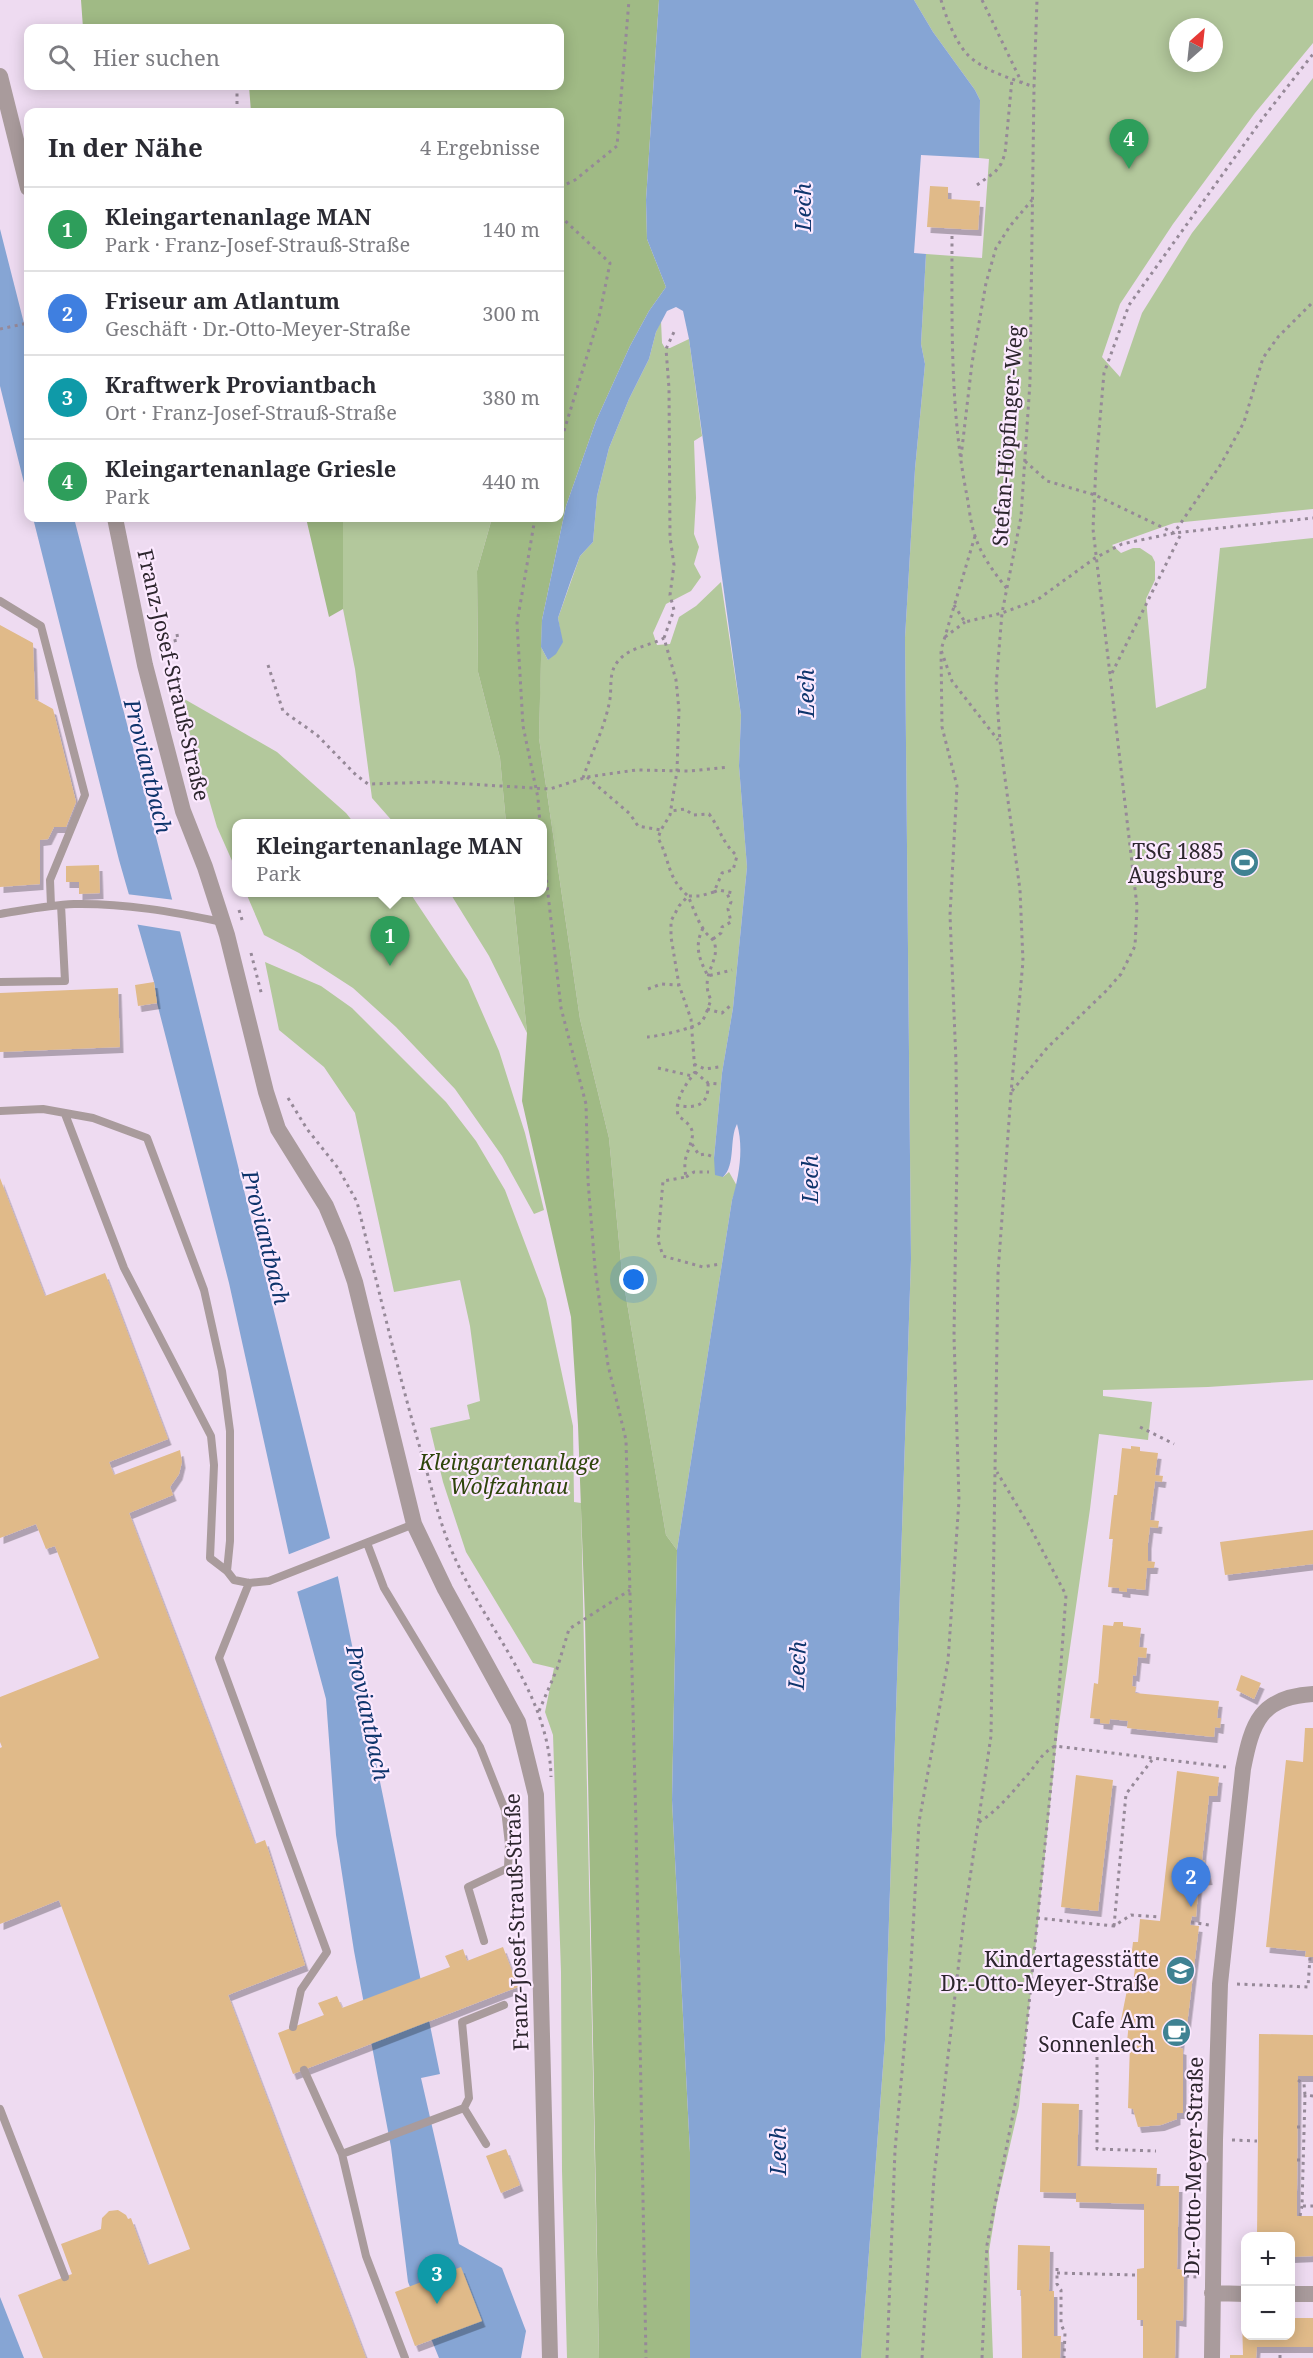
<!DOCTYPE html>
<html lang="de">
<meta charset="utf-8">
<style>
body{margin:0;font-family:"Noto Serif",serif;background:#f7f7f7;color:#2b2b33}
.controls{position:absolute;right:18px;bottom:18px;display:grid;overflow:hidden;border-radius:12px;box-shadow:0 3px 15px #0003}
.controls button{width:54px;height:54px;display:grid;place-items:center;padding:0;border:0;border-bottom:2px solid #e1e1e2;background:#fff;color:#2b2b33;font:30px sans-serif}
.compass{position:absolute;left:1169px;top:18px;width:54px;height:54px;border-radius:50%;background:#fff;box-shadow:0 3px 15px #0003;rotate:27deg}
.you{position:absolute;left:634px;top:1280px;width:21px;height:21px;margin:-15px;border:4px solid #fff;border-radius:50%;background:#1a73e8;box-shadow:0 0 0 9px #1a73e833}
.badge{display:grid;place-items:center;width:39px;height:39px;border-radius:50%;background:#3f8292;color:#fff;font-size:20px;font-weight:700}
.pin{position:absolute;translate:-50% -50px;filter:drop-shadow(0 2px 3px #0008)}
.pin::after{content:'';position:absolute;top:32px;width:21px;height:18px;background:inherit;clip-path:polygon(0 0,100% 0,50% 100%)}
.popup{position:absolute;left:232px;top:819px;width:315px;height:78px;box-sizing:border-box;display:grid;place-content:center;border-radius:12px;background:#fff;filter:drop-shadow(0 2px 4px #0005);font-size:20px;white-space:nowrap;color:#7c7c81}
.popup b{font-size:22px;color:#2b2b33}
.popup::after{content:'';position:absolute;left:50%;top:100%;margin-left:-12px;border:12px solid transparent;border-top-color:#fff}
.list{margin:0;padding:0;list-style:none}
h2{display:flex;justify-content:space-between;align-items:center;height:78px;margin:0;padding:0 24px;font-size:26px}
h2 small{font-size:20px;font-weight:400;color:#7c7c81}
.list li{display:grid;grid-template-columns:39px 1fr auto;gap:18px;align-items:center;box-sizing:border-box;height:84px;padding:0 24px;border-top:2px solid #e1e1e2}
.list b{display:block;font-size:22px;white-space:nowrap}
.list p{margin:0;font-size:20px;white-space:nowrap;color:#7c7c81}
.list em{font-size:20px;font-style:normal;color:#7c7c81}
.icon{flex:none;width:33px;height:33px;fill:none;stroke:currentColor;stroke-width:2;stroke-linecap:round;stroke-linejoin:round}
.map{position:relative;flex:none;width:1313px;height:2358px;overflow:hidden}
.search{position:absolute;background:#fff;box-shadow:0 3px 15px #0003;left:24px;top:24px;width:540px;height:66px;display:flex;align-items:center;gap:15px;box-sizing:border-box;padding:0 21px;border-radius:12px;color:#7c7c81;font-size:22px}
.panel{position:absolute;background:#fff;box-shadow:0 3px 15px #0003;left:24px;top:108px;width:540px;height:414px;border-radius:12px}
.map>svg:first-child{display:block}
.green{fill:#b3c89c;fill-rule:evenodd}
.forest{fill:#a0ba85}
.water{fill:#86a5d4}
.pier{fill:#eedbf1}
.building{fill:#e0ba89;filter:url(#shadow)}
.lines{fill:none;stroke-linecap:round;stroke-linejoin:round}
.path{stroke:#968998;stroke-width:3;stroke-dasharray:3 4.5;stroke-linecap:butt}
.service{stroke:#a99b9c;stroke-width:8}
.minor{stroke:#a99b9c;stroke-width:16}
.labels{text-anchor:middle;dominant-baseline:central;stroke-width:4.5;stroke-linejoin:round;paint-order:stroke}
.street-label{font-size:21px;fill:#2d262e;stroke:#fce9ff}
.poi-label{font-size:21px;fill:#2d262e;stroke:#fce9ff;text-anchor:end}
.park-label{font-size:21px;font-style:italic;fill:#2e450b;stroke:#fce9ff}
.water-label{font-size:22px;font-style:italic;fill:#0e346c;stroke:#fce9ff}
</style>
<div class="map">
<svg width="1313" height="2358" viewBox="0 0 1313 2358">
<defs>
<filter id="shadow"><feDropShadow dx="3.5" dy="6" stdDeviation="0" flood-color="#0004"/></filter>
</defs>
<rect width="100%" height="100%" fill="#eedbf1"/>
<path class="green" d="M914,0H1313V43L1255,113L1173,224L1120,304L1102,357L1120,377L1142,313L1192,233L1313,78V509L1174,523L1112,545L1121,553L1133,548H1140L1152,556L1155,562V580L1146,599L1156,708L1206,688L1220,548L1313,538V1380L1208,1387L1103,1390V1396L1152,1402L1148,1440L1099,1434L1090,1509L1057,1738L1019,2106L997,2202L989,2251L993,2358H861L885,2040L911,1259L905,638L915,469L925,364L921,344L926,254L982,258L989,159L979,158L980,100L975,90L933,32ZM1178,27H1214V63H1178Z
M661,321L662,343L665,348H670L689,339L702,436L694,441L696,498L694,534L699,547L694,564L701,577L691,591L666,604L653,633L657,645L670,644L679,617L696,606L721,582L741,715L739,766L747,867L733,1008L722,1073L714,1158L723,1177L729,1172L737,1186L732,1200L677,1550L666,1535L622,1273L609,1138L580,1019L539,738L541,647L548,660L562,642L558,618L580,556L593,542L597,496L609,448L629,399L649,359L656,332Z
M343,518H492L477,571L478,672L500,758L506,823H394L372,798L355,669L343,609Z
M179,696L277,752L346,813L354,823L237,824V872L217,827Z
M246,893H410L468,980L499,1051L525,1133L544,1210L534,1214L502,1156L455,1089L396,1027L353,988L299,953L264,935Z
M450,893H513L527,1033L489,956Z
M265,962L321,986L352,1008L446,1102L476,1141L505,1190L546,1299L573,1426L574,1502L581,1503L599,2358H567L562,2171L561,1972L553,1735L545,1712L554,1668L533,1663L466,1552L443,1482L430,1428L470,1419L467,1405L480,1401L470,1326L460,1280L394,1292L355,1113L324,1067L279,1030Z"/>
<path class="forest" d="M81,0H659L646,200L647,239L666,287L649,311L630,346L596,421L566,506L542,620L539,738L580,1019L609,1138L622,1273L666,1535L677,1550L672,1800L690,2152V2358H599L585,1619L578,1425L571,1317L522,1101L527,1033L513,893L543,892V824L506,823L500,758L478,672L477,571L492,518H560V112H251L249,86H560V28H83Z
M306,518H343V609L329,617Z"/>
<path class="water" d="M659,0H914L933,32L975,90L980,100L979,158L921,155L914,253L926,254L921,344L925,364L915,469L905,638L911,1259L885,2040L861,2358H690V2152L672,1800L677,1550L732,1200C739,1177 744,1148 737,1124C729,1139 736,1165 723,1177L715,1175L714,1158L722,1073L733,1008L747,867L739,766L741,715L689,339L683,311L676,307L667,311L656,332L649,359L629,399L609,448L597,496L593,542L580,556L571,580L558,618L563,642L556,654L548,660L541,647L542,620L566,506L596,421L630,346L649,311L666,287L647,239L646,200Z
M0,229L28,339V499L0,386Z
M33,518H74L173,903L330,1538L440,2074L421,2078L459,2244L502,2268L526,2331L521,2358H439L408,2282L391,2147L354,1951L336,1835L326,1699L297,1591L229,1283L157,1003L154,982L119,860Z
M0,2297L24,2358H0Z"/>
<path class="pier" d="M126,894L175,900L183,932L134,924Z
M333,1537L341,1575L294,1593L287,1555Z"/>
<path class="building" d="M930,186L948,187V199L980,201L978,230L927,227Z
M0,625L33,643L35,699L53,709L76,802L66,827H54L48,839L40,840V884L0,887Z
M99,865L100,893L79,894V882H66V866Z
M154,982L157,1003L138,1006L135,985Z
M118,988L120,1047L0,1052V993Z
M0,1178L45,1296L105,1273L168,1439L109,1462L114,1475L180,1450L182,1462L179,1474L170,1487L173,1495L129,1513L255,1844L265,1840L305,1965L228,1995L366,2358H43L18,2295L72,2274L61,2244L101,2229L102,2218L109,2211L118,2210L126,2215L128,2219L131,2218L148,2265L190,2249L59,1900L0,1924V1748L2,1747L0,1742V1697L99,1658L55,1546L46,1549L36,1524L0,1538Z
M1131,1446L1140,1447V1451L1158,1453L1155,1475L1163,1476L1162,1482L1155,1481L1150,1520L1159,1521L1158,1528L1150,1527L1148,1543V1561L1155,1562L1154,1568H1147L1145,1590L1127,1588V1592L1119,1591V1588L1108,1587L1113,1539H1109L1114,1495H1117L1122,1448L1131,1449Z
M1313,1530V1564L1225,1575L1220,1542Z
M1114,1622H1123V1626L1141,1628L1139,1647L1147,1648L1146,1658L1138,1657L1136,1676L1133,1675L1132,1686L1136,1687L1135,1693L1219,1701L1217,1718H1221L1220,1728L1215,1727L1214,1737L1127,1728L1128,1721L1110,1719L1109,1724L1100,1723V1719L1090,1718L1094,1683L1098,1684L1103,1625L1113,1626Z
M1241,1675L1261,1683L1254,1699L1236,1690Z
M1305,1728H1313V1957H1305L1306,1951L1266,1947L1286,1760L1303,1762Z
M1177,1771L1219,1777L1217,1796H1209L1202,1860H1204L1209,1879L1199,1880L1196,1917L1192,1916L1190,1925L1199,1926L1187,2025L1183,2024L1180,2048L1183,2049V2113H1177V2119L1161,2125L1138,2127L1133,2109L1128,2108L1130,2043L1127,2042L1129,2022L1121,2020L1127,1990L1132,1991L1136,1960L1131,1959L1133,1942H1138L1140,1919L1160,1921Z
M1076,1775L1113,1780L1098,1911L1061,1907Z
M503,1947L518,1987L293,2074L278,2033L324,2015L318,2003L337,1996L342,2008L450,1967L445,1956L463,1949L467,1961Z
M1259,2034L1313,2035V2076H1298L1297,2191V2216H1313V2256L1290,2257V2236H1257Z
M1042,2103L1079,2104L1077,2166L1157,2168L1156,2186H1179L1177,2269L1184,2270L1183,2321L1176,2320L1175,2358H1143V2320H1137V2269L1144,2268V2204L1076,2202V2193L1040,2192Z
M506,2149L520,2185L501,2193L486,2156Z
M1018,2245L1050,2246L1049,2291H1054V2336H1061L1060,2358H1022L1021,2290H1017Z
M461,2267L482,2321L415,2346L395,2292Z
M1242,2318H1246V2336H1290V2318H1313V2347H1257L1256,2358H1230V2355H1243Z"/>
<g class="lines">
<path class="path" d="M941,0C946,17 955,41 967,54C983,71 1013,79 1034,87
M982,0L1022,83
M237,86V112
M977,185L995,172L1001,164L1005,154L1012,79
M560,187L575,180L617,146L629,0
M560,216L610,263L599,317L560,444
M952,236C952,322 950,407 966,491C969,505 970,522 975,536C981,555 995,574 1008,590
M0,329L28,323
M961,457L972,363L986,283L996,248L1010,226L1032,200
M1025,461L1047,481L1095,495L1174,533L1221,464L1244,422L1263,358L1278,337L1313,302
M535,518L517,623L523,726L538,798L540,824
M975,536L941,650L952,681L998,740
M954,605L965,622L1002,613L1037,600L1095,558L1122,544L1174,533L1313,518
M945,637L965,622
M664,638L674,610L670,595L674,565L670,537L669,388L666,349L674,332
M159,644L178,640L177,634
M268,665L283,711L317,735L356,775L368,784L435,782L550,789L587,777L636,770L689,771L729,767
M1112,673L1182,532
M587,777L630,814L638,826L661,830L658,838C671,862 666,876 688,896L679,906L671,921V937L679,985L691,1019L695,1072C685,1086 675,1098 678,1116C700,1130 692,1137 686,1157C684,1163 685,1171 686,1177L663,1181L658,1240L663,1256L703,1267L720,1264
M583,778C591,754 604,729 609,704C613,688 607,673 619,660C630,647 650,646 664,638L676,680L679,710L677,771L670,815L661,830
M543,850L561,1008L586,1104L588,1181L595,1268L608,1365L626,1440L636,1826L646,2358
M714,892L719,890L733,893
M239,910L243,923
M703,928C694,946 699,959 708,976L732,970
M713,939L721,933L722,927L731,922L728,909L731,902L726,891
M251,953L262,996
M648,989L661,984L678,985
M707,1009L722,1013L730,1006
M647,1037C655,1037 696,1028 701,1022C706,1017 708,1007 711,1000C699,976 719,963 715,945C714,938 707,936 704,930C697,920 693,907 688,896H700L714,892L722,873L733,870L737,856C721,841 721,830 709,814L693,815L685,809L671,811
M694,1064L705,1069L719,1067
M658,1068L692,1076
M695,1072L708,1083L719,1084
M1012,1091L1047,1048L1106,991L1121,974L1135,946L1137,906L1093,529L1096,465L1104,373L1129,305L1263,118L1313,54
M288,1098L307,1129L338,1168L357,1202C379,1290 399,1378 425,1465C432,1490 438,1515 447,1539C477,1620 549,1687 551,1777
M676,1105C696,1109 709,1106 708,1083
M692,1144L699,1155L706,1154L713,1157
M686,1177L694,1172H709
M1140,1427L1174,1444
M539,1711L557,1669L569,1629L630,1590
M979,1822C999,1810 1014,1790 1029,1773C1038,1762 1042,1753 1055,1746L1226,1767
M1037,1918L1114,1926L1131,1915L1160,1917
M1191,1922L1209,1925
M1114,1926L1126,1794L1152,1760
M1237,1984L1308,1987L1310,1957
M1097,2057V2149L1156,2151
M1298,2080L1304,2084L1305,2095
M1313,2096L1305,2095L1302,2206H1313
M1297,2127H1304
M1232,2140L1257,2141
M1297,2160H1304
M1300,2216L1302,2206
M1057,2268V2284L1061,2290V2324L1065,2333L1064,2358
M1057,2273L1135,2275
M1186,2276L1197,2277
M887,2358L895,2150L910,1982L919,1822L948,1661L959,1500L954,1336L957,1156L956,1062L950,915L957,786L942,727L941,650
M922,2358L934,2177L964,1918L991,1736L998,1273L1011,1093L1023,961L1020,890L1000,741L996,686L1002,613L1021,517L1030,382L1034,87L1037,0
M982,2358L987,2245L1023,2064L1055,1746L1066,1595L1030,1527L997,1472
M1280,2358V2354"/>
<path class="service" d="M0,601L41,626L85,795L50,880L51,906
M0,914C25,910 49,905 74,904C124,903 174,912 222,922
M0,982L65,981L61,905
M0,1111L43,1109L93,1118L147,1138L204,1290L222,1371L230,1431V1541L227,1571L234,1580L249,1583L269,1581L414,1524
M65,1114L124,1268L211,1436L214,1465L210,1558L227,1571
M367,1543L384,1588L480,1747L505,1810L509,1844L508,1868L468,1887L484,1941
M249,1583L219,1658L327,1952L301,1990L293,2027
M304,2070L342,2154L366,2256L405,2358
M464,2108L486,2144
M0,2109L65,2277
M342,2154L464,2108L469,2098L462,2022L504,2005"/>
<path class="minor" d="M0,76L28,188
M115,518L145,665L183,811L205,867L227,935L266,1092L278,1129L326,1206L342,1244L355,1282L414,1524L445,1589L518,1722L536,1795L550,2358
M1212,2293L1246,2294
M1290,2294H1313
M1212,2358L1215,2140L1220,1984L1243,1769C1252,1723 1260,1697 1313,1694"/>
</g>
<defs>
<symbol id="stadium-disc" viewBox="-11 -11 22 22"><circle r="9.5" fill="#3f8292" stroke="#fce9ff"/><path d="M0-5a6.5 5 0 1 0 0 10a6.5 5 0 1 0 0-10ZM-3.5-1.8h7v3.6h-7Z" fill="#fff"/></symbol>
<symbol id="school-disc" viewBox="-11 -11 22 22"><circle r="9.5" fill="#3f8292" stroke="#fce9ff"/><path d="M0-5L7-2L0 1L-7-2ZM-4 1L0 2.5L4 1V4Q0 6-4 4Z" fill="#fff"/></symbol>
<symbol id="cafe-disc" viewBox="-11 -11 22 22"><circle r="9.5" fill="#3f8292" stroke="#fce9ff"/><path d="M-5.5-4.5H6V0H3Q3 3.5 0 3.5H-2.5Q-5.5 3.5-5.5 0ZM3-3.2v2h1.7v-2ZM-6 4.5H4V6H-6Z" fill="#fff"/></symbol>
</defs>
<g fill-rule="evenodd">
<use href="#stadium-disc" x="1228" y="846" width="33" height="33"/>
<use href="#school-disc" x="1164" y="1954" width="33" height="33"/>
<use href="#cafe-disc" x="1160" y="2016" width="33" height="33"/>
</g>
<g class="labels">
<g class="street-label">
<text transform="translate(1007 436) rotate(-86)">Stefan-Höpfinger-Weg</text>
<text transform="translate(174 675) rotate(77)">Franz-Josef-Strauß-Straße</text>
<text transform="translate(516 1922) rotate(-92)">Franz-Josef-Strauß-Straße</text>
<text transform="translate(1193 2166) rotate(-89)">Dr.-Otto-Meyer-Straße</text>
</g>
<g class="poi-label">
<text x="1224" y="851">TSG 1885<tspan x="1224" dy="24">Augsburg</tspan></text>
<text x="1159" y="1959">Kindertagesstätte<tspan x="1159" dy="24">Dr.-Otto-Meyer-Straße</tspan></text>
<text x="1155" y="2020">Cafe Am<tspan x="1155" dy="24">Sonnenlech</tspan></text>
</g>
<g class="park-label">
<text x="509" y="1462">Kleingartenanlage<tspan x="509" dy="24">Wolfzahnau</tspan></text>
</g>
<g class="water-label">
<text transform="translate(802 207) rotate(-90)">Lech</text>
<text transform="translate(805 693) rotate(-90)">Lech</text>
<text transform="translate(149 766) rotate(76)">Proviantbach</text>
<text transform="translate(809 1179) rotate(-90)">Lech</text>
<text transform="translate(267 1237) rotate(76)">Proviantbach</text>
<text transform="translate(796 1665) rotate(-87)">Lech</text>
<text transform="translate(369 1713) rotate(78)">Proviantbach</text>
<text transform="translate(777 2151) rotate(-90)">Lech</text>
</g>
</g>
</svg>
<div class="controls">
<button>+</button>
<button>−</button>
</div>
<svg class="compass" viewBox="-18 -18 36 36"><path d="M0-13l5 13h-10z" fill="#e53935"/><path d="M0 13l5-13h-10z" fill="#7c7c81"/></svg>
<div class="you"></div>
<div class="pin badge" style="left:390px;top:966px;background:#2e9e5b">1</div>
<div class="popup"><b>Kleingartenanlage MAN</b>Park</div>
<div class="pin badge" style="left:1191px;top:1907px;background:#3f7fe0">2</div>
<div class="pin badge" style="left:437px;top:2304px;background:#0f9aa8">3</div>
<div class="pin badge" style="left:1129px;top:169px;background:#2e9e5b">4</div>
<div class="search"><svg class="icon" aria-label="search" viewBox="0 0 24 24"><circle cx="10" cy="10" r="6"/><path d="M15 15l6 6"/></svg>Hier suchen</div>
<section class="panel">
<h2>In der Nähe<small>4 Ergebnisse</small></h2>
<ul class="list">
<li><span class="badge" style="background:#2e9e5b">1</span><div><b>Kleingartenanlage MAN</b><p>Park · Franz-Josef-Strauß-Straße</p></div><em>140 m</em></li>
<li><span class="badge" style="background:#3f7fe0">2</span><div><b>Friseur am Atlantum</b><p>Geschäft · Dr.-Otto-Meyer-Straße</p></div><em>300 m</em></li>
<li><span class="badge" style="background:#0f9aa8">3</span><div><b>Kraftwerk Proviantbach</b><p>Ort · Franz-Josef-Strauß-Straße</p></div><em>380 m</em></li>
<li><span class="badge" style="background:#2e9e5b">4</span><div><b>Kleingartenanlage Griesle</b><p>Park</p></div><em>440 m</em></li>
</ul>
</section>
</div>
